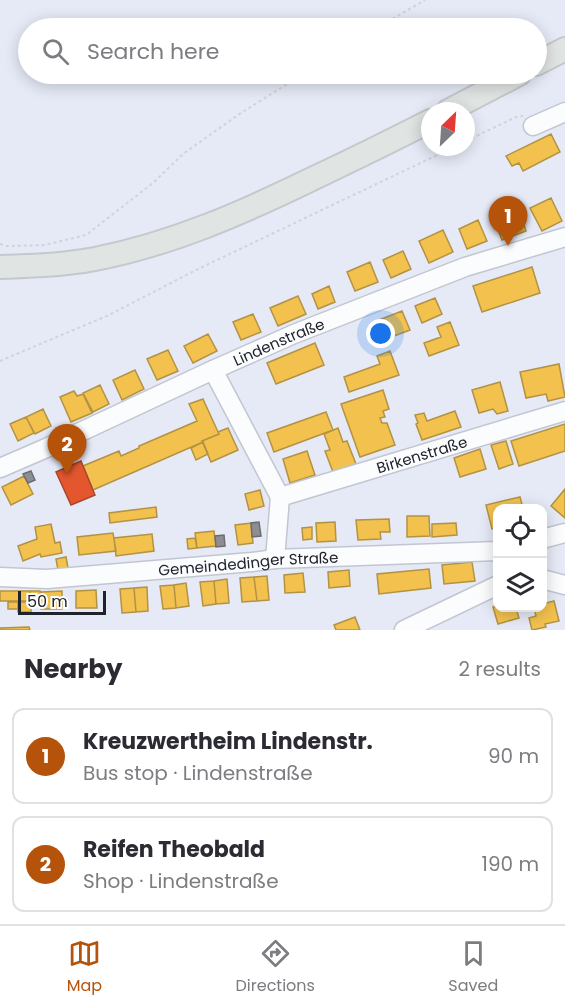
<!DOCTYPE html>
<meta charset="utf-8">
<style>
body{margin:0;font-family:Poppins,sans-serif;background:#f7f7f7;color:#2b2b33}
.controls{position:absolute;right:18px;bottom:18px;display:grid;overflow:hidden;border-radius:12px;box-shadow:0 3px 15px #0003}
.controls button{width:54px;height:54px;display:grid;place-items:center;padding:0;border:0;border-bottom:2px solid #e1e1e2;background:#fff;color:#2b2b33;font:30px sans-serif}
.compass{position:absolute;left:421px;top:102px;width:54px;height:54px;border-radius:50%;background:#fff;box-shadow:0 3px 15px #0003;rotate:25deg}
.scale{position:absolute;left:18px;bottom:15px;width:88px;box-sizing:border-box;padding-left:6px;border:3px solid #20232c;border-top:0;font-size:16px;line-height:21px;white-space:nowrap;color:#20232c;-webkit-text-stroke:4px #fff;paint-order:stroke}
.you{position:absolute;left:381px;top:334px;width:21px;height:21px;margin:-15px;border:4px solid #fff;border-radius:50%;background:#1a73e8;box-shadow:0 0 0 9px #1a73e833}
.badge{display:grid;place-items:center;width:39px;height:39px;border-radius:50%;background:#b45309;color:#fff;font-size:20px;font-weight:700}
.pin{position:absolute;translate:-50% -50px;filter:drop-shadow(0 2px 3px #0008)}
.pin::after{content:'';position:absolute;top:32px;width:21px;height:18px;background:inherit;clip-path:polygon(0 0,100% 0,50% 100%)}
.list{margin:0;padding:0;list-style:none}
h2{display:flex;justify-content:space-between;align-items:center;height:78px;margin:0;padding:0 24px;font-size:26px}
h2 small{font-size:20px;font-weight:400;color:#7c7c81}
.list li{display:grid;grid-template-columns:39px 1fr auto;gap:18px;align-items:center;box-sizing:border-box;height:96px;margin:0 12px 12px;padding:0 12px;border:2px solid #e1e1e2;border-radius:12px}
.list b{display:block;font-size:22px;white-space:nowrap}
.list p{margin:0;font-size:20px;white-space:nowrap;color:#7c7c81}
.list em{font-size:20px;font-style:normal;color:#7c7c81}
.icon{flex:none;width:33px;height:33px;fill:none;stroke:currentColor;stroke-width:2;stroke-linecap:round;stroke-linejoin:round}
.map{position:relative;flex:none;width:565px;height:630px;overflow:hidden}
.search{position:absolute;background:#fff;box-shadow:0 3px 15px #0003;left:18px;right:18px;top:18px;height:66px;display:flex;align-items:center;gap:15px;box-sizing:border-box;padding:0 21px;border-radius:33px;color:#7c7c81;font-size:22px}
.sheet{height:294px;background:#fff}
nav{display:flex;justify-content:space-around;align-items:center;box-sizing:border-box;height:84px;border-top:2px solid #e1e1e2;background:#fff;font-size:16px;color:#7c7c81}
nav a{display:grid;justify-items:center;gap:3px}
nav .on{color:#b45309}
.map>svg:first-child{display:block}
.homes{fill:#f2c14e;stroke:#b39244;stroke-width:1.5}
.shops{fill:#e4572e;stroke:#a9472d;stroke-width:1.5}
.industry{fill:#8d8d92;stroke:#6c6d73;stroke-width:1.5}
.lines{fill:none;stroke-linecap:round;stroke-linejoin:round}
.minor-casing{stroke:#c2c6d0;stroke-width:21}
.major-casing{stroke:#c5c8cd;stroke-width:26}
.path{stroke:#d1d3d7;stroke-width:2;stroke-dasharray:3 3;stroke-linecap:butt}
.minor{stroke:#fbfcfe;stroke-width:18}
.major{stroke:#e0e4e2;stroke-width:22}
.labels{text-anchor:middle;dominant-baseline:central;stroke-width:6;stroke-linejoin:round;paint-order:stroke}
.street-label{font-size:15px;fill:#20232c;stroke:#fff}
</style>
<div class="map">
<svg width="565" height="630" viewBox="0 0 565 630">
<rect width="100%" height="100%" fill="#e5eaf6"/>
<path class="homes" d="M551,134L560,152L523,171L519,163L512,166L506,156Z
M551,198L562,221L542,231L530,208Z
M519,210L526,231L502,240L494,219Z
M478,220L487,241L467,249L459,229Z
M443,230L453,252L429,263L419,241Z
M403,251L411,269L391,278L383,260Z
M370,262L378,282L355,291L347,272Z
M532,267L540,293L482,312L473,286Z
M329,286L335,302L318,309L312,294Z
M298,296L306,314L278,326L270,308Z
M435,298L442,314L422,323L415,306Z
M402,311L410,330L386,339L379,320Z
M253,314L261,332L241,340L233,322Z
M450,322L459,345L429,356L424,343L441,337L437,327Z
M208,334L217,351L193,363L184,346Z
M315,343L324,365L276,384L267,363Z
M168,350L178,371L157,380L147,359Z
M390,351L399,375L349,392L344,377L380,364L377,356Z
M559,364L565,397L548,401L546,394L526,398L520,372Z
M135,370L144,389L122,400L113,380Z
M500,382L508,411L497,414L493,409L479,413L472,390Z
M100,385L109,404L93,412L83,393Z
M383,390L389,409L383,411L385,417L380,418L382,423H387L395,445L360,457L341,404Z
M74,391L77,396L83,394L92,413L71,422L60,397Z
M203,399L219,434L202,441L203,442L93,490L83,466L119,451L121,456L139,448V446L197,421L189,404Z
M43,409L51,426L35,434L26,417Z
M455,411L461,427L422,440L416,424L418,423L415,415L424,413L427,421Z
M326,412L333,430L274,452L267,433Z
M26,417L34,433L18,441L10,424Z
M565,424V451L519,466L511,441Z
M228,428L238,450L211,462L202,441L219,434L218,432Z
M338,428L343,442L347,441L356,464L333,472L325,451L330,450L324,434Z
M506,441L513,464L499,469L491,445Z
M203,442L208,454L196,460L191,448Z
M480,449L486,469L460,477L454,458Z
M307,451L315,475L290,483L283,459Z
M24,476L33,494L11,505L2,487Z
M565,489V518L551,506Z
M260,490L264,506L249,510L245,494Z
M520,497L523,508H498V528L492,529L486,505Z
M156,507L157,517L110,523L109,513Z
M407,516H429L430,536L407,537Z
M389,519L390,532H380L381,539L358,540L356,520Z
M335,522L336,541L317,542L316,523Z
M251,523L253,543L238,545L235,525Z
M456,523L457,535L432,537V524Z
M51,524L55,543L60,542L62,553L41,557L40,554L23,561L18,546L37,539L35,527Z
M312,527V539L303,540L302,528Z
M214,531L216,546L197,548L195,533Z
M113,533L116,551L79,555L77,537Z
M152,534L154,551L116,556L114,538Z
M195,538L197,548L188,549L187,539Z
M66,557L68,568L58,570L56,559Z
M472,562L475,581L444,584L442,565Z
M429,569L431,588L379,594L377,574Z
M349,570L350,586L329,588L328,572Z
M303,573L305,592L285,593L284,575Z
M267,576L269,600L257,601L254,577Z
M254,577L257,601L242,602L240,578Z
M227,579L229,603L216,604L214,581Z
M214,581L216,604L203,606L200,582Z
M186,583L189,606L176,608L174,585Z
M174,585L176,608L163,609L160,586Z
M147,587L148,611L136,612L134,588Z
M134,588L136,612L122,613L120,589Z
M96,590L97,608H76V591Z
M0,591H30V601H0Z
M30,591H40V601H30Z
M62,591V609H41V592Z
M554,601L559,621L545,624L546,627L532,630L529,618L536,616L534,608H542V604Z
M8,602H18V609H8Z
M18,602H31V612H18Z
M498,606V608H516L519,618L498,624L493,607Z
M355,617L360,630H336L334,625Z
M29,627L30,630H0V628Z"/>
<path class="shops" d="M81,461L95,495L71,505L56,472Z"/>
<path class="industry" d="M31,471L35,480L28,483L23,474Z
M259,522L261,536L252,537L251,523Z
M224,535L225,546L216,547L215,536Z"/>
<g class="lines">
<defs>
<g id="minor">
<path d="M533,126L565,112"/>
<path d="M213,370L280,497L275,559"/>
<path id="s1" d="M0,468L44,449L213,370L294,334L465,267L565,237"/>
<path id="s2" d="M280,497L565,411"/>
<path d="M542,539L565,533"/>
<path id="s3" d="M0,577L47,579L252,562L275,559L498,551"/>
<path d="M542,579L565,585"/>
<path d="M404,630L498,585"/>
</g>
<path id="major" d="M536,64L565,49
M448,111L519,74
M0,267C32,266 64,265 95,259C172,244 242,213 312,179C352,160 391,141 430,121"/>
</defs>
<use href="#minor" class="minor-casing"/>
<use href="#major" class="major-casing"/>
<path class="path" d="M377,28L425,0
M466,141L516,117L523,116
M0,244L7,246L45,245L86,235L153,183L183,154L238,115L303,74
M0,361L109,315L194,271L454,147"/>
<use href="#minor" class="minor"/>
<use href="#major" class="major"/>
</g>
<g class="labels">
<g class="street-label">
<text stroke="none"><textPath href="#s1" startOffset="306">Lindenstraße</textPath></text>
<text stroke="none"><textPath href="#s2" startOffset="148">Birkenstraße</textPath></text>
<text stroke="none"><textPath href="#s3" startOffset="249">Gemeindedinger Straße</textPath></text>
</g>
</g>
</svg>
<div class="controls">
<button><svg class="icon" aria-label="locate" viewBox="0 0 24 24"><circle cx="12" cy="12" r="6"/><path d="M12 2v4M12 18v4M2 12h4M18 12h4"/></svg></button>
<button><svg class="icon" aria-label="layers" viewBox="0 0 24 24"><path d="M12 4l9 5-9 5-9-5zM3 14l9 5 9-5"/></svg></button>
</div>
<svg class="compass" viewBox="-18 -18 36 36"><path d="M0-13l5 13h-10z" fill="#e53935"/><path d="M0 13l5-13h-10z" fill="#7c7c81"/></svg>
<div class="scale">50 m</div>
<div class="you"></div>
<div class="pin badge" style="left:508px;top:246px">1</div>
<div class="pin badge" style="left:67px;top:474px">2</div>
<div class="search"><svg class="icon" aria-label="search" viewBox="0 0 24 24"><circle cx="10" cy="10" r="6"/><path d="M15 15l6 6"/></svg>Search here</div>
</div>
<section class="sheet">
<h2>Nearby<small>2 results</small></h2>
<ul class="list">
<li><span class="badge">1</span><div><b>Kreuzwertheim Lindenstr.</b><p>Bus stop · Lindenstraße</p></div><em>90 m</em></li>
<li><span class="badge">2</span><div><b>Reifen Theobald</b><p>Shop · Lindenstraße</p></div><em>190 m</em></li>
</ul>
</section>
<nav>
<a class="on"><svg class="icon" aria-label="map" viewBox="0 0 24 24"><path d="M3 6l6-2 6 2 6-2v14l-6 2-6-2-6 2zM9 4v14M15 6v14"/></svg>Map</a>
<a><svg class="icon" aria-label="directions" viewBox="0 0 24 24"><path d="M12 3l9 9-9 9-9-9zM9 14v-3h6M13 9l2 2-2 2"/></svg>Directions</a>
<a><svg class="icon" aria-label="saved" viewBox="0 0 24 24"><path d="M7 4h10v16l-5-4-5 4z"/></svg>Saved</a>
</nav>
